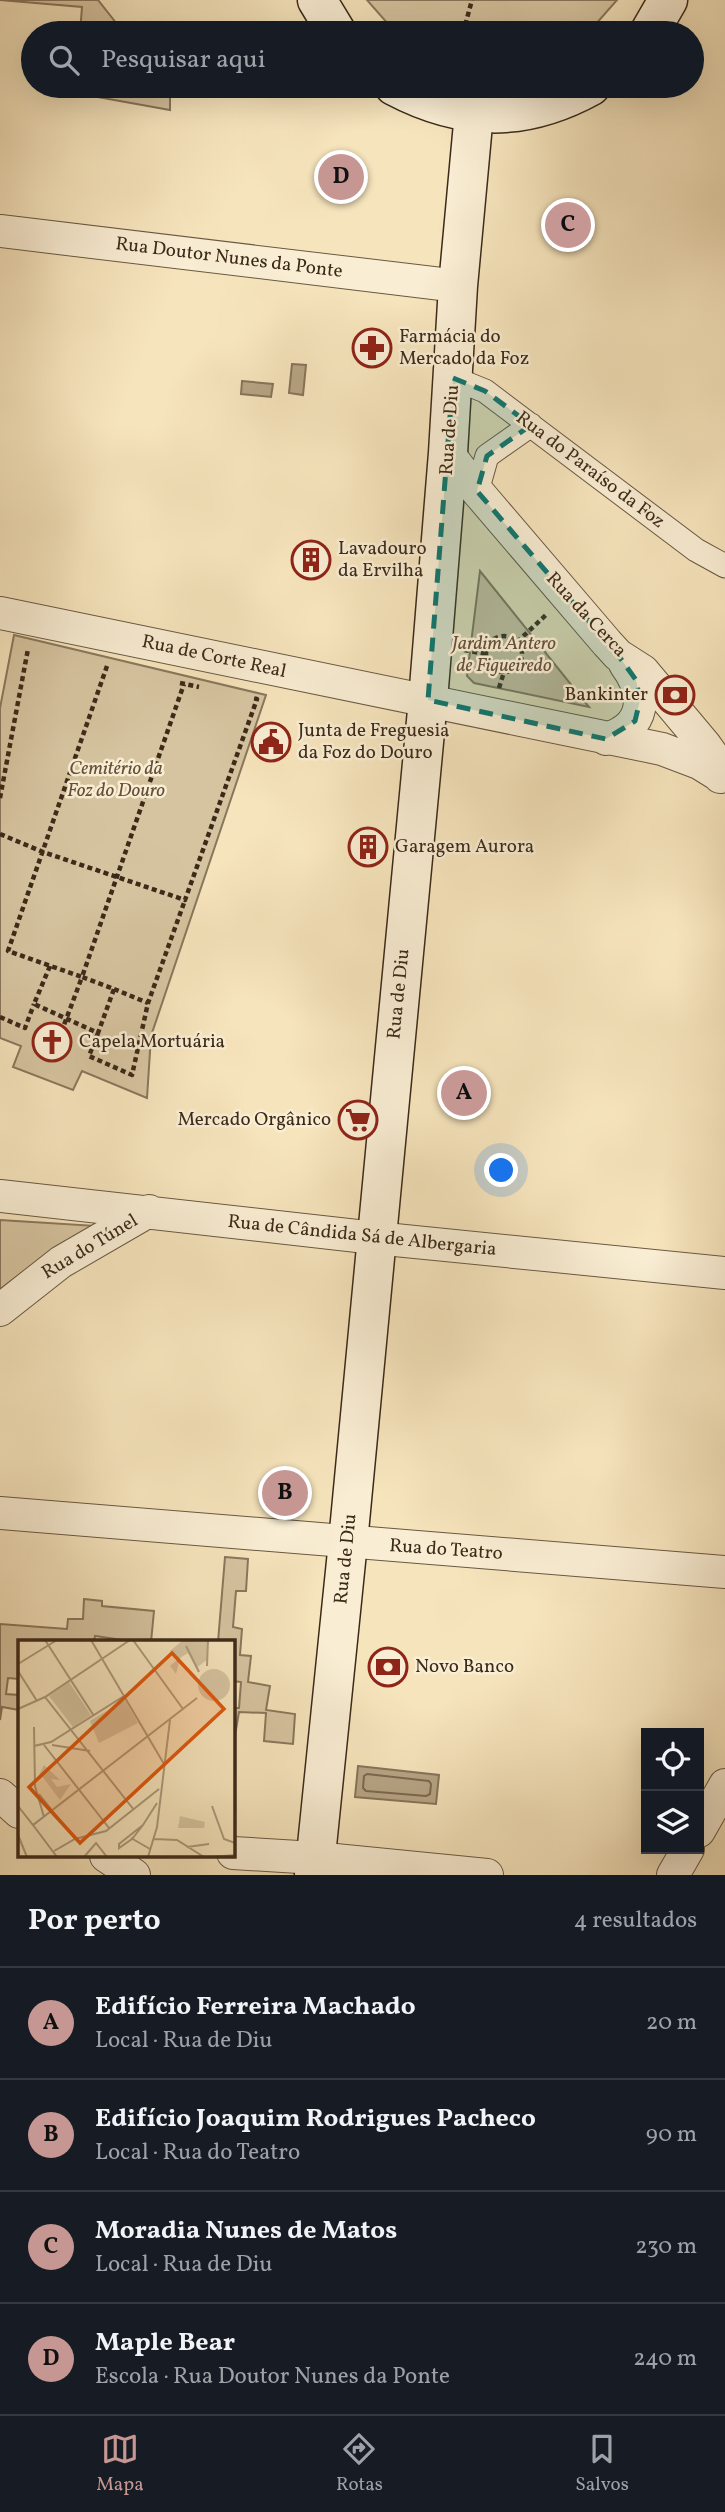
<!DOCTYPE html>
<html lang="pt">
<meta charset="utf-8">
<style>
body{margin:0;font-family:Vollkorn,serif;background:#20242c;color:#f1f3f6}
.controls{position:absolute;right:21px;bottom:21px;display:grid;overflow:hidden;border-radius:0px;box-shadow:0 7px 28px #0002}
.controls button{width:63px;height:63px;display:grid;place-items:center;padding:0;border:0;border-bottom:2px solid #363941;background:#171b24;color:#f1f3f6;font:35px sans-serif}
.you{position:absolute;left:502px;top:1171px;width:24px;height:24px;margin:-18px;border:5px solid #fff;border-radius:50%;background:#1a73e8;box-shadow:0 0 0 10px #1a73e833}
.badge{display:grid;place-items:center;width:46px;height:46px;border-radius:50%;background:#c59692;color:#111;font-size:23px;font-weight:700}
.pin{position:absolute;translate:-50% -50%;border:4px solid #fff;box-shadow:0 2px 7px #0006}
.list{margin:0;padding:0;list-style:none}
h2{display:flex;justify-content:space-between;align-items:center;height:91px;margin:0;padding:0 28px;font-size:30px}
h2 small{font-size:23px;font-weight:400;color:#9ea1a6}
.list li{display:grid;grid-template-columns:46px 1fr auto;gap:21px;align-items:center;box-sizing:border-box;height:112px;padding:0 28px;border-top:2px solid #363941}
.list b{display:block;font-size:26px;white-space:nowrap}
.list p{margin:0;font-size:23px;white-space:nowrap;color:#9ea1a6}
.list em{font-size:23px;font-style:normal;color:#9ea1a6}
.icon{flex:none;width:38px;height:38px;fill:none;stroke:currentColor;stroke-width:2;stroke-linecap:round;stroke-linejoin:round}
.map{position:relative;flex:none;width:725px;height:1875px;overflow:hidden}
.search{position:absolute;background:#171b24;box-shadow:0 7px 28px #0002;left:21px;right:21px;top:21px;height:77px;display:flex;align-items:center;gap:18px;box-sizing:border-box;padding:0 24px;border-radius:38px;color:#9ea1a6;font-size:26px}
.sheet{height:539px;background:#171b24}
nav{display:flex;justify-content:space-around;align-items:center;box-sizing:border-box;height:98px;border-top:2px solid #363941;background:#171b24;font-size:19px;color:#9ea1a6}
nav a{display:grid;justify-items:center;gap:4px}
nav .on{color:#c59692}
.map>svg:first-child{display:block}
.green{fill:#d6c4a0;stroke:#89775c;stroke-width:2}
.water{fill:#b7a585;stroke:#86745a;stroke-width:2}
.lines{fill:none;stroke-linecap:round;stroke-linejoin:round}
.shore{stroke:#7a684f;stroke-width:2}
.pedestrian-casing{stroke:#6a5842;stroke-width:25}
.minor-casing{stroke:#6a5842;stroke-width:34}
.secondary-casing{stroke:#3c2a19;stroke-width:41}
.path{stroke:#3c2a19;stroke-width:4.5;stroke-dasharray:5 3.5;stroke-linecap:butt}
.pedestrian{stroke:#f9edd3;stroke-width:23}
.minor{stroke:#f9edd3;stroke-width:32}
.secondary{stroke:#f9edd3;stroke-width:38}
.marked{fill:#0f766e;fill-opacity:0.2;stroke:#0f766e;stroke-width:5;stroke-dasharray:14 9;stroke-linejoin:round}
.labels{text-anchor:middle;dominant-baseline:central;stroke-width:5;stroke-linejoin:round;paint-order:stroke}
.street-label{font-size:19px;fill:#3c2a19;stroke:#f9edd3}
.poi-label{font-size:19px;fill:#3c2a19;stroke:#f9edd3;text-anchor:start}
.park-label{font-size:19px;font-style:italic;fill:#62503b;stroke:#f9edd3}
.inset-road{fill:none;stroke:#ac9a7b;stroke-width:2}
.view{fill:#df570d;fill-opacity:0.15;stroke:#df570d;stroke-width:3.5}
.inset-edge{fill:none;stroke:#3c2a19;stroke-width:3.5}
</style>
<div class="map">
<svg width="725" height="1875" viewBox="0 0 725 1875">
<rect width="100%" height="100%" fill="#f6e4bc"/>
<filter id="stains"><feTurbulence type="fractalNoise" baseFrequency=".00286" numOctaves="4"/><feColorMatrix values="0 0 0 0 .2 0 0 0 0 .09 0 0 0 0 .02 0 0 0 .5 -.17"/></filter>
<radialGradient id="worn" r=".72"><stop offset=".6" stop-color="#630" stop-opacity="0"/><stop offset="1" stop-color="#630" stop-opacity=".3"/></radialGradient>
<path class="green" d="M0,0H98L124,33H80L82,7Z
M367,0H617L588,33H396Z
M76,86H166L170,90V110L75,93Z
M480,571L589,707L474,683L467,676Z
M14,635L266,695L151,1036L147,1098L82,1071L73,1090L13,1067L21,1046L0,1038V708Z
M0,1220L97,1226L0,1310Z
M225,1557L248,1559L246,1591H236L233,1627L242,1629L240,1655L251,1656L248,1682L270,1686L266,1710L295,1714L293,1744L264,1741L266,1713L239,1712L233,1747V1708H239L241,1682L233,1681V1642H218Z
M84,1599L102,1601V1606L154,1611L151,1642H123V1640L95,1636L94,1642H19V1679L8,1678L6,1694L19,1695V1715V1710L2,1707L0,1720V1624L67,1629L68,1619H83Z"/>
<path class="water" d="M292,364L306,365L303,395L289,393Z
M242,381L273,384L271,397L241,394Z
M358,1766L439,1775L436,1804L355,1797Z"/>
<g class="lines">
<path class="shore" d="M367,1774L429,1781L431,1784L430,1794L426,1796L366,1791L363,1788L364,1776Z"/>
<defs>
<path id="pedestrian" d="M453,378L485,391L696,550L725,566
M477,491L487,456L531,425"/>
<path id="minor" d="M0,231L458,286
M448,453L477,491L607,643L618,655L643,671L705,745L715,759L720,777
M0,613L662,749L699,763L720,776
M606,739C646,727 648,695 625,664
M0,1196L375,1238L725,1273
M0,1310L61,1262L149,1211
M0,1513L725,1572
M0,1795L19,1812
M699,1831L725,1785
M233,1853L315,1858L487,1875
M106,1856L134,1875
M673,1875L688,1849"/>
<path id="secondary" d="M317,0L337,33
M649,33L668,0
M394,86C462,122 524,123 591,86
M314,1875L348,1542L428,700L448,453L458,286L474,113"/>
</defs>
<use href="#pedestrian" class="pedestrian-casing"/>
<use href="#minor" class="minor-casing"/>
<use href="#secondary" class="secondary-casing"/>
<path class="path" d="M463,33L472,0
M486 654a18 18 0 1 1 36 0a18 18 0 1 1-36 0Z
M517,642L547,614
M464,650L486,654
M107,666L8,951L82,977L184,684
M180,683L199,687
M499,688L504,672
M0,798L28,649
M0,834L43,852L185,900L257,699L252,698
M50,966L34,1004L98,1033L114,989L82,977L64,1025
M114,989L148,1003
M0,1017L25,1028L34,1004
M98,1033L89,1056L132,1075L148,1003L185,900"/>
<use href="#pedestrian" class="pedestrian"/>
<use href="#minor" class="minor"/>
<use href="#secondary" class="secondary"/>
</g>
<path class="marked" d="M453,378L485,391L531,425L487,456L477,491L618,655L636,680L640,700L635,721L606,739L428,700Z"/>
<defs>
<symbol id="pharmacy-ring" viewBox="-11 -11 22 22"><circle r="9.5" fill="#f9edd3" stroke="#8f2418" stroke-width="1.5"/><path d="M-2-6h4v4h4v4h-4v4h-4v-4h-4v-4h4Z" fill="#8f2418"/></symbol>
<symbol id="building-ring" viewBox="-11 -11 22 22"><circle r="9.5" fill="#f9edd3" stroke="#8f2418" stroke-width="1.5"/><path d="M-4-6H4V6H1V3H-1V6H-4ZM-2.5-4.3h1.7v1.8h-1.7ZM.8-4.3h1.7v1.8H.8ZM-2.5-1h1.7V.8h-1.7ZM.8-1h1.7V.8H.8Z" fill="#8f2418"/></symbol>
<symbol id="bank-ring" viewBox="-11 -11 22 22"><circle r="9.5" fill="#f9edd3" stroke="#8f2418" stroke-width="1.5"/><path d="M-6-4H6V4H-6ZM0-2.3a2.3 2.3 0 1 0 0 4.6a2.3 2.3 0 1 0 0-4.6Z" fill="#8f2418"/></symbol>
<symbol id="civic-ring" viewBox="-11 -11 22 22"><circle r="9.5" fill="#f9edd3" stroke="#8f2418" stroke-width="1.5"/><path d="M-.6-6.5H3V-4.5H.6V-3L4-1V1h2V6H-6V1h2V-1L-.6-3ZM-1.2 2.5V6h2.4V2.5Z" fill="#8f2418"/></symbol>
<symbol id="church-ring" viewBox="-11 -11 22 22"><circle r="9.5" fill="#f9edd3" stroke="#8f2418" stroke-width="1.5"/><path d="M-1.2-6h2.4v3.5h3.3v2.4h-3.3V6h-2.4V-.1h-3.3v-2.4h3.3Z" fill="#8f2418"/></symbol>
<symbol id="supermarket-ring" viewBox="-11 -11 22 22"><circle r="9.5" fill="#f9edd3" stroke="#8f2418" stroke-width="1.5"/><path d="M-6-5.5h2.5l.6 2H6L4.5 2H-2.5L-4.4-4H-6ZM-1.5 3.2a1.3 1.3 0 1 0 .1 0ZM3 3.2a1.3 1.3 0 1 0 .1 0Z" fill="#8f2418"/></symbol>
</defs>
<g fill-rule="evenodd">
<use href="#pharmacy-ring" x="350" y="326" width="44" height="44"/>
<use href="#building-ring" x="289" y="538" width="44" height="44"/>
<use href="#bank-ring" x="653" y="673" width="44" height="44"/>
<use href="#civic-ring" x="249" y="720" width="44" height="44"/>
<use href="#building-ring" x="346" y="825" width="44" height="44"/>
<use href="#church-ring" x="30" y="1020" width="44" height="44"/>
<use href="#supermarket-ring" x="336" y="1098" width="44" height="44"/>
<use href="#bank-ring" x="366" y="1645" width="44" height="44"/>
</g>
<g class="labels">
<g class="street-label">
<text transform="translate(229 258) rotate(7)">Rua Doutor Nunes da Ponte</text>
<text transform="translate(450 430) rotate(-86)">Rua de Diu</text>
<text transform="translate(590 470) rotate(37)">Rua do Paraíso da Foz</text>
<text transform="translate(586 615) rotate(47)">Rua da Cerca</text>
<text transform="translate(214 657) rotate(12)">Rua de Corte Real</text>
<text transform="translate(399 994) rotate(-84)">Rua de Diu</text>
<text transform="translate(362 1236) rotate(6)">Rua de Cândida Sá de Albergaria</text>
<text transform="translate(90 1247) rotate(-31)">Rua do Túnel</text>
<text transform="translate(446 1550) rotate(4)">Rua do Teatro</text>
<text transform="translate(346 1559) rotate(-84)">Rua de Diu</text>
</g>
<g class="poi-label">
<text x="399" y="337">Farmácia do<tspan x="399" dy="22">Mercado da Foz</tspan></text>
<text x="338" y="549">Lavadouro<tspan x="338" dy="22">da Ervilha</tspan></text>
<text x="648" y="695" text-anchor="end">Bankinter</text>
<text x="298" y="731">Junta de Freguesia<tspan x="298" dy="22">da Foz do Douro</tspan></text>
<text x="395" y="847">Garagem Aurora</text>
<text x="79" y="1042">Capela Mortuária</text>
<text x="331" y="1120" text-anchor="end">Mercado Orgânico</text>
<text x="415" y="1667">Novo Banco</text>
</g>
<g class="park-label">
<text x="504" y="644">Jardim Antero<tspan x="504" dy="22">de Figueiredo</tspan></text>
<text x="116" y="769">Cemitério da<tspan x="116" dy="22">Foz do Douro</tspan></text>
</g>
</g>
<g transform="translate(18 1640)">
<rect width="217" height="217" fill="#f6e4bc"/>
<path d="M165,0H190L189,20L178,28L170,13L162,18L158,34L152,26L159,20L152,11ZM180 45a16 16 0 1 1 32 0a16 16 0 1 1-32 0ZM51,42L73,75L55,87L31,56ZM107,60L120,83L81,103L72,81ZM26,125L42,140L33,139L39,147L53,144L42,160L24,136L19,139ZM162,176L187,182L186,188H160Z" fill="#d6c4a0"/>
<path class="inset-road" d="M27,0L76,76M73,0L146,124M115,0L165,69M168,6L181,32M0,24L39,0M189,26L190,0M0,31L19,61M27,57L116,170M0,69L27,57L112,0M16,87L17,146L26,177M26,105L91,188M34,105L72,111M16,106L33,102L106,56M21,154L57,199M0,166L15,185L179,58M194,166L206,199L217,203M15,185L39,217M125,185L114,199L101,208V204ZM125,185L139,163M0,195L9,217M113,198L132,209M136,199L159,200L186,217M169,207L191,204M36,211L57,199L88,191L141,149M66,217L78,203L89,217M130,217L139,187L152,80M193,217L217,215"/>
<path class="view" d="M154,13L206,69L62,203L11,147Z"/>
<rect width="217" height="217" class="inset-edge"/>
</g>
<rect width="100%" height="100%" filter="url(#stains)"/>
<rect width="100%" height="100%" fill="url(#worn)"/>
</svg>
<div class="controls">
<button><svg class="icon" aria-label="locate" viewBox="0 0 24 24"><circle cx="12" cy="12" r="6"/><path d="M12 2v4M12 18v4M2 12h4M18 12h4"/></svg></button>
<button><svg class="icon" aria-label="layers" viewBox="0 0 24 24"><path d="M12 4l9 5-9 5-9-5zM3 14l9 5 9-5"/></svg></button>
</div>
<div class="you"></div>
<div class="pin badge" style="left:464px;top:1093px">A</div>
<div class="pin badge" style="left:285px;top:1493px">B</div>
<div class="pin badge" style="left:568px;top:225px">C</div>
<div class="pin badge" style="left:341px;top:177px">D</div>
<div class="search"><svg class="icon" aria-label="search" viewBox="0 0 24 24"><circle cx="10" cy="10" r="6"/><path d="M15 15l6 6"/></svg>Pesquisar aqui</div>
</div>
<section class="sheet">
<h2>Por perto<small>4 resultados</small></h2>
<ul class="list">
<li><span class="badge">A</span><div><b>Edifício Ferreira Machado</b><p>Local · Rua de Diu</p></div><em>20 m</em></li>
<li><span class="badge">B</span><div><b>Edifício Joaquim Rodrigues Pacheco</b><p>Local · Rua do Teatro</p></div><em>90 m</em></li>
<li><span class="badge">C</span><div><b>Moradia Nunes de Matos</b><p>Local · Rua de Diu</p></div><em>230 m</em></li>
<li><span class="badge">D</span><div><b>Maple Bear</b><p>Escola · Rua Doutor Nunes da Ponte</p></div><em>240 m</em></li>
</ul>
</section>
<nav>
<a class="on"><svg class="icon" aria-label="map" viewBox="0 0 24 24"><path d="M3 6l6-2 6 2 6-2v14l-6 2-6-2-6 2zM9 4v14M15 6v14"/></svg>Mapa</a>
<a><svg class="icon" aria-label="directions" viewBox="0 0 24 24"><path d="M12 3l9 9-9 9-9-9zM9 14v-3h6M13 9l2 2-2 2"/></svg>Rotas</a>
<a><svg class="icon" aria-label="saved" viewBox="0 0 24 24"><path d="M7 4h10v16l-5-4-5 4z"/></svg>Salvos</a>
</nav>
